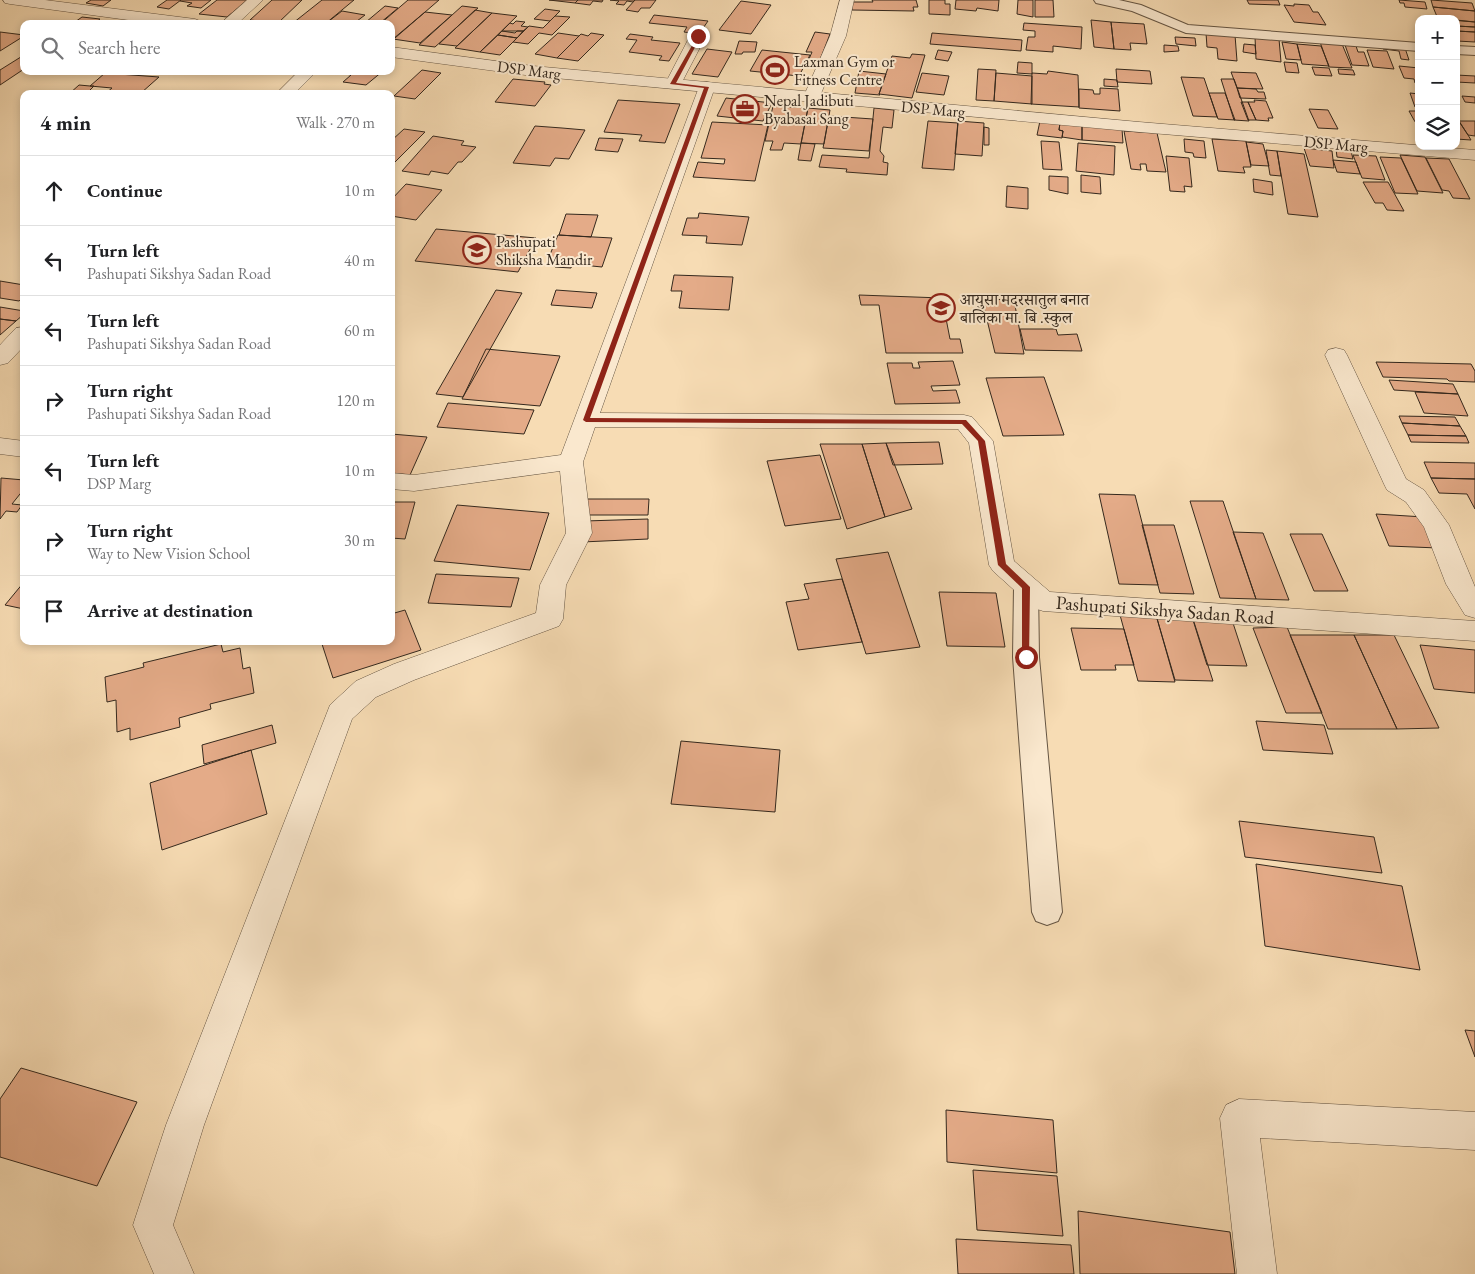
<!DOCTYPE html>
<meta charset="utf-8">
<style>
body{margin:0;font-family:"EB Garamond","Noto Serif Devanagari",serif;background:#f6f6f6;color:#202124}
.controls{position:absolute;right:15px;top:15px;display:grid;overflow:hidden;border-radius:10px;box-shadow:0 2px 8px #0003}
.controls button{width:45px;height:45px;display:grid;place-items:center;padding:0;border:0;border-bottom:1px solid #e0e0e0;background:#fff;color:#202124;font:25px sans-serif}
.stop{position:absolute;width:15px;height:15px;margin:-11px;border:4px solid #8f2418;border-radius:50%;background:#fff}
.stop.end{background:#8f2418;border-color:#fff;box-shadow:0 1px 5px #0008}
.list{margin:0;padding:0;list-style:none}
h2{display:flex;justify-content:space-between;align-items:center;height:65px;margin:0;padding:0 20px;font-size:21px}
h2 small{font-size:16px;font-weight:400;color:#757577}
.list li{display:grid;grid-template-columns:32px 1fr auto;gap:15px;align-items:center;box-sizing:border-box;height:70px;padding:0 20px;border-top:1px solid #e0e0e0}
.list b{display:block;font-size:19px;white-space:nowrap}
.list p{margin:0;font-size:16px;white-space:nowrap;color:#757577}
.list em{font-size:16px;font-style:normal;color:#757577}
.icon{flex:none;width:28px;height:28px;fill:none;stroke:currentColor;stroke-width:2;stroke-linecap:round;stroke-linejoin:round}
.map{position:relative;flex:none;width:1475px;height:1274px;overflow:hidden}
.search{position:absolute;background:#fff;box-shadow:0 2px 8px #0003;left:20px;top:20px;width:375px;height:55px;display:flex;align-items:center;gap:12px;box-sizing:border-box;padding:0 18px;border-radius:10px;color:#757577;font-size:19px}
.panel{position:absolute;background:#fff;box-shadow:0 2px 8px #0003;left:20px;top:90px;width:375px;height:555px;border-radius:10px}
.map>svg:first-child{display:block}
.building{fill:#e4ab88;stroke:#34281d}
.lines{fill:none;stroke-linecap:round;stroke-linejoin:round}
.service-casing{stroke:#655543;stroke-width:2}
.minor-casing{stroke:#655543;stroke-width:1}
.tertiary-casing{stroke:#655543;stroke-width:1}
.service{fill:#fae8ce;fill-rule:evenodd}
.minor{fill:#fae8ce;fill-rule:evenodd}
.tertiary{fill:#fae8ce;fill-rule:evenodd}
.route{fill:#8f2418}
.labels{text-anchor:middle;dominant-baseline:central;stroke-width:4;stroke-linejoin:round;paint-order:stroke}
.far-poi-label{font-size:16px;fill:#34281d;stroke:#fae8ce;text-anchor:start}
.far-street-label{font-size:16px;fill:#34281d;stroke:#fae8ce}
.street-label{font-size:19px;fill:#34281d;stroke:#fae8ce}
</style>
<div class="map">
<svg width="1475" height="1274" viewBox="0 0 1475 1274">
<rect width="100%" height="100%" fill="#f7dcb4"/>
<filter id="stains"><feTurbulence type="fractalNoise" baseFrequency=".004" numOctaves="4"/><feColorMatrix values="0 0 0 0 .2 0 0 0 0 .09 0 0 0 0 .02 0 0 0 .5 -.17"/></filter>
<radialGradient id="worn" r=".72"><stop offset=".6" stop-color="#630" stop-opacity="0"/><stop offset="1" stop-color="#630" stop-opacity=".3"/></radialGradient>
<path class="building" d="M91,0H111L103,6L86,3Z
M167,0H181L169,9L157,7Z
M181,0H211L201,8L187,6L192,3L180,1Z
M217,0H248L227,17L199,14Z
M272,0H302L278,23L250,20Z
M322,0H354L325,24L293,23Z
M408,0H439L395,38L391,37V24H380Z
M549,0H578L575,3Z
M578,0H603L602,2L593,1L590,5L575,3Z
M610,0H635L633,2L627,1L624,5L616,4L619,1Z
M635,0H656L650,8H641L638,12L626,10Z
M872,0H916L918,7H913L914,11L852,10L851,2H873Z
M929,0H945V4H950V15L929,14Z
M956,0H999L998,11L977,8L976,11L955,9Z
M1018,0H1033V17L1017,14Z
M1035,0H1053L1054,17H1035Z
M1247,0H1278L1280,5L1249,4Z
M1399,0L1425,2L1427,9L1405,7L1404,3H1400Z
M1431,0L1472,3L1475,11L1433,7Z
M741,1L771,5L751,34L719,30Z
M1294,4L1309,5L1313,12H1318L1326,25L1294,22L1284,5L1294,6Z
M385,6L398,8L380,23L366,22Z
M462,6L478,8L435,47L419,45Z
M1433,7L1475,11V22L1438,19Z
M545,9L560,11L550,21L534,19Z
M475,10L492,13L457,46L439,44Z
M342,11L365,15L353,24H325Z
M425,12L452,15L420,43L393,39Z
M492,13L517,16L480,52L455,48Z
M654,15L708,21L699,34L684,32L687,27L649,23Z
M555,16L570,17L552,35L539,33L528,44L513,42L529,26L543,28Z
M82,17L100,19L94,24H72Z
M1091,20L1111,22L1114,49L1094,47Z
M1456,20L1475,22V27L1456,26Z
M516,21L525,22L521,26L528,27L523,31H502L510,23L513,24Z
M1111,22L1144,24L1147,44L1130,43L1131,50L1114,49Z
M1024,23L1082,27L1081,49L1053,46V52L1026,50L1028,37H1035V31L1023,30Z
M1456,26L1475,27V32L1456,31Z
M502,31L515,33L517,31H523L517,38L498,35Z
M1456,31L1475,32V42L1457,41Z
M0,32L24,35V36L0,51Z
M815,32L830,34L820,60L809,59L812,52H806Z
M558,33L579,36L557,58L535,54Z
M591,33L604,35L578,61L557,58L581,34L588,36Z
M932,33L1022,40L1021,51L930,44Z
M1206,33L1235,35L1237,61L1218,59L1217,48L1207,47Z
M630,34L653,37L651,40L680,43L669,61L659,60L662,56L629,52L637,40L626,39Z
M498,35L517,38L500,55L480,52Z
M1175,37L1195,38L1196,46L1176,44Z
M1255,37L1279,39L1281,62L1256,59Z
M739,41L757,42L755,52H743L742,54H735Z
M1282,42L1297,44L1301,60L1286,59Z
M1320,42L1342,44L1352,68L1329,67Z
M1244,44L1255,45L1256,54L1243,52Z
M1297,44L1321,46L1329,66L1302,64Z
M1164,45L1178,46L1179,51L1164,52Z
M1345,45L1356,46L1358,52H1364L1369,66L1352,65Z
M1383,46L1405,48L1409,60L1401,59L1399,51L1383,49Z
M707,49L732,52L718,77L692,74Z
M762,50L810,55L799,76L750,71Z
M938,50L952,52L948,61L935,59Z
M1367,50L1387,51L1394,69L1373,67Z
M912,54L925,55L912,98L879,94L892,56L910,58Z
M24,55V69L0,85V70Z
M1018,62L1032,63V74L1017,73Z
M1284,62L1297,63L1299,73L1286,72Z
M1399,66L1419,68V84L1415,83L1414,79L1404,78Z
M1312,67L1329,68L1332,76L1315,75Z
M978,69L996,70L994,101L976,100Z
M1116,69L1150,71L1152,84L1117,82Z
M1338,69L1353,70L1355,75L1339,74Z
M422,70L441,73L415,99L394,96Z
M328,71H383L366,85L343,82L351,75Z
M859,71L886,74L879,94L880,95L855,93Z
M1048,71L1078,75L1079,107L1031,104L1032,73L1047,74Z
M1231,72L1256,73L1263,89L1237,88Z
M105,73L159,77L141,93L124,92L122,94H105L112,88L90,86Z
M922,73L949,76L944,95L916,92Z
M996,73L1032,76V104L994,101Z
M1456,75L1475,76V83L1456,82Z
M1181,77L1204,78L1217,117L1193,116Z
M513,79L545,82L544,84L551,85L535,106L495,102Z
M1104,79L1117,80L1118,87L1104,86Z
M1221,79H1234L1249,121L1234,120Z
M79,85L90,86H94L86,94H69Z
M1100,88L1118,89L1120,111L1079,108V89L1093,90L1094,94H1100Z
M1237,88L1256,89L1258,92H1264L1266,99L1240,98Z
M1209,93H1225L1235,120L1218,119Z
M1410,93L1419,94V107H1415Z
M1462,96L1475,97V103L1465,102Z
M726,98L772,103L763,121L717,116Z
M618,100L680,104L665,143L639,141L642,135L604,132Z
M1254,100L1266,101L1273,118H1268L1269,121L1256,120L1248,102H1255Z
M1241,102H1248L1256,120H1248Z
M773,106L808,108L801,144L784,143L782,150H770L773,141H765Z
M808,108L830,110L824,144L801,143Z
M874,108L894,110L892,128L883,127L880,151L884,156L883,162L888,163L887,175L846,172L847,169L819,167L822,155L869,158Z
M1309,109L1328,110L1338,129L1318,128Z
M1409,111H1419V128L1414,120Z
M829,116L873,119L869,151L823,148Z
M1456,117L1468,135L1471,140L1456,139Z
M928,121L958,123L954,170L922,168Z
M958,121L984,123L982,156L955,154Z
M1040,121L1060,123L1059,130L1063,131L1062,138L1037,135Z
M1459,121H1475V136L1468,135Z
M712,122L768,125L755,181L693,177L698,162L724,164L725,159L701,158Z
M1060,123L1082,126V140L1062,137L1063,131L1059,130Z
M535,126L562,128L585,130L569,159L555,158L550,166L513,163Z
M1082,126L1122,129L1123,143L1082,140Z
M984,127L989,128V145H984Z
M404,129L425,132L391,166V141Z
M1124,131L1157,133L1166,172L1147,171L1146,164H1140L1141,170L1131,169Z
M433,136L464,141L461,145L476,147L462,162H458L448,174L431,171L429,175L402,171Z
M599,138L623,139L618,152L595,150Z
M1184,139L1204,141L1206,158L1194,157L1193,153L1185,152Z
M1212,139L1246,141L1251,167H1243L1245,173L1218,171Z
M1041,141L1059,142L1062,170L1043,169Z
M1246,142L1263,144L1269,166L1251,165Z
M801,143L815,144L811,161L798,160Z
M1078,143L1115,146L1114,175L1076,171Z
M1304,148L1332,151L1334,168L1310,166Z
M1336,149L1351,151L1353,159L1337,157Z
M1266,150L1277,151L1281,176L1270,175Z
M1277,151L1304,154L1318,217L1288,214Z
M1353,155L1376,156L1385,180L1362,178Z
M1400,155L1425,157L1443,193L1417,191Z
M1166,156L1189,158L1192,187L1184,186L1185,192L1170,191Z
M1380,157L1401,158L1418,194L1395,193Z
M1426,158L1449,159L1470,199L1453,198L1449,191L1442,190Z
M1333,160L1356,162L1360,174L1337,172Z
M1081,175L1100,177L1101,194L1081,192Z
M1049,176L1068,177V194L1049,190Z
M1253,179L1272,182L1273,195L1254,192Z
M1363,182H1388L1404,211L1387,210L1383,203H1375Z
M406,184L442,190L416,220L391,216V200Z
M1007,186L1028,188V209L1006,207Z
M699,213L749,217L742,245L706,243L707,236L682,235L687,218H698Z
M566,214L598,215L591,237L559,235Z
M436,229L536,238L518,272L415,261Z
M558,235L612,238L602,267L572,264L571,268L555,267L557,263L547,262Z
M674,275L733,277L729,310L679,308L682,291H671Z
M0,281L24,285V297L19,301L0,298Z
M496,290L522,293L463,397L436,394Z
M556,290L597,293L592,308L551,305Z
M859,295L942,298L950,339H960L963,353H886L879,305H861Z
M982,299L1014,300L1024,354L995,353Z
M0,307L24,311V314L16,321L0,319Z
M0,319L16,321L0,335Z
M1020,329H1056L1058,335L1077,334L1082,351L1025,350Z
M486,349L560,356L540,406L462,399Z
M953,361L960,385L931,386L933,391L956,390L960,403L895,404L887,363H912L913,368H920L918,362Z
M1376,362L1471,364L1475,371V382L1449,381L1447,379L1383,377Z
M1044,377L1064,435L1003,436L986,378Z
M1389,380L1453,384L1458,394L1394,390Z
M1415,392L1458,394L1468,416L1424,413Z
M448,403L534,410L524,434L437,427Z
M1399,416L1455,417L1460,426L1402,423Z
M1402,423L1460,426L1466,436L1408,435Z
M391,434L427,437L410,475L391,473Z
M1408,435L1466,436L1469,443L1411,442Z
M939,442L943,464L893,465L886,443Z
M886,443L912,509L885,517L862,444Z
M820,444H862L885,517L847,529Z
M820,455L841,519L785,526L767,461Z
M1424,462L1475,463V479L1431,478Z
M1,478L24,480V489L12,504L22,505L17,512L6,511L0,519Z
M1431,478L1475,479V509L1467,494L1439,493Z
M1099,494L1135,495L1158,585L1119,584Z
M584,499H649L648,515H582Z
M1190,501H1223L1256,599L1220,598Z
M391,502H415L405,539L391,538Z
M457,505L549,513L530,570L434,561Z
M1376,514L1424,517L1438,548L1389,546Z
M648,519V539L582,542L585,521Z
M1142,525H1174L1194,594L1160,593Z
M1233,532L1263,533L1289,600L1256,599Z
M1290,534H1322L1348,591H1314Z
M888,552L920,647L866,654L836,559Z
M436,574L519,578L511,607L428,603Z
M842,579L862,642L798,650L786,602L809,599L804,584Z
M24,582V609L5,605Z
M939,592L996,593L1005,647L947,646Z
M405,610L421,650L333,678L321,641H391V614Z
M1120,615H1156L1175,682L1138,681Z
M1156,615L1192,616L1213,681L1175,680Z
M1193,620H1232L1247,666L1207,665Z
M1287,627L1322,713H1286L1253,628Z
M1071,628L1124,629L1134,665H1115L1116,670H1081Z
M1290,635H1354L1397,729H1328Z
M1354,635H1394L1439,728L1397,729Z
M221,644L223,652L240,648L243,669L250,667L254,693L210,704L211,709L179,718L180,727L130,740V728L117,732L116,700L107,702L105,677L144,667L143,663Z
M1420,645L1475,650V693L1434,689Z
M1256,721L1324,725L1333,754L1263,750Z
M272,725L276,743L204,764L202,745Z
M681,741L780,750L775,812L671,804Z
M251,750L267,814L162,850L150,783Z
M1239,821L1374,837L1382,873L1245,857Z
M1256,864L1402,886L1420,970L1265,946Z
M1465,1030L1475,1031V1057Z
M21,1068L137,1102L97,1186L0,1157V1099Z
M946,1110L1053,1120L1057,1173L947,1162Z
M973,1170L1057,1176L1063,1236L977,1230Z
M1078,1211L1230,1232L1235,1274H1080Z
M956,1239L1071,1245L1074,1274H958Z"/>
<g class="lines">
<defs>
<path id="service" d="M1094,0H1119L1141,5L1188,25L1419,43V51L1186,33L1132,11L1096,3Z
M1456,46L1475,47V55L1456,54Z
M1026,578L1035,581L1038,587L1039,657L1062,912L1058,921L1047,925L1036,921L1032,912L1013,657L1014,587L1017,581Z"/>
<path id="minor" d="M247,0H263L237,24H220Z
M840,0H854L846,36L819,98L817,102H805L803,98L830,36Z
M698,31L704,33L706,36L681,84L679,88H667L665,84L690,36L692,33Z
M299,71H317L294,94H276Z
M707,82L713,83L715,87L600,413L964,415L972,417L993,441L1014,561L1050,592L1475,621V641L1043,611L1034,608L993,571L989,565L969,443L958,429L595,427L583,462L592,533L566,585L563,619L559,626L414,680L376,697L352,719L204,1125L173,1225L194,1274H154L133,1225L166,1125L330,705L356,681L394,664L536,613L540,585L566,533L560,471L414,491L391,489V473L414,475L561,455L699,87L701,83Z
M24,327V346L8,363L0,365V345L16,328Z
M1336,348L1344,350L1347,355L1406,479L1424,490L1449,525L1475,587V618L1465,615L1446,584L1424,527L1406,502L1387,490L1384,484L1325,355L1328,350Z
M0,438L24,441V457L0,454Z
M1239,1099L1475,1112V1150L1260,1138L1277,1274H1237L1220,1118L1226,1105Z"/>
<path id="tertiary" d="M3,0H45L195,19L200,21L203,24H158L10,4L5,3Z
M391,47L533,66L1139,122L1475,150V160L1139,132L533,76L391,57Z"/>
</defs>
<use href="#service" class="service-casing"/>
<use href="#minor" class="minor-casing"/>
<use href="#tertiary" class="tertiary-casing"/>
<use href="#service" class="service"/>
<use href="#minor" class="minor"/>
<use href="#tertiary" class="tertiary"/>
</g>
<path class="route" d="M698,35L701,36L676,83L709,87L590,418L966,420L985,441L1006,564L1030,587L1029,659H1023L1022,657V588L998,565L978,441L962,424L586,422L583,420L704,88L670,84Z"/>
<defs>
<symbol id="stadium-ring" viewBox="-11 -11 22 22"><circle r="9.5" fill="#fae8ce" stroke="#8f2418" stroke-width="1.5"/><path d="M0-5a6.5 5 0 1 0 0 10a6.5 5 0 1 0 0-10ZM-3.5-1.8h7v3.6h-7Z" fill="#8f2418"/></symbol>
<symbol id="office-ring" viewBox="-11 -11 22 22"><circle r="9.5" fill="#fae8ce" stroke="#8f2418" stroke-width="1.5"/><path d="M-6-3h4V-5.5h4V-3h4V5H-6ZM-1-4.5V-3h2v-1.5ZM-6 0V1H6V0Z" fill="#8f2418"/></symbol>
<symbol id="school-ring" viewBox="-11 -11 22 22"><circle r="9.5" fill="#fae8ce" stroke="#8f2418" stroke-width="1.5"/><path d="M0-5L7-2L0 1L-7-2ZM-4 1L0 2.5L4 1V4Q0 6-4 4Z" fill="#8f2418"/></symbol>
</defs>
<g fill-rule="evenodd">
<use href="#stadium-ring" x="759" y="54" width="32" height="32"/>
<use href="#office-ring" x="729" y="93" width="32" height="32"/>
<use href="#school-ring" x="461" y="234" width="32" height="32"/>
<use href="#school-ring" x="925" y="292" width="32" height="32"/>
</g>
<g class="labels">
<g class="far-poi-label">
<text x="794" y="61">Laxman Gym or<tspan x="794" dy="18">Fitness Centre</tspan></text>
<text x="764" y="100">Nepal Jadibuti<tspan x="764" dy="18">Byabasai Sang</tspan></text>
<text x="496" y="241">Pashupati<tspan x="496" dy="18">Shiksha Mandir</tspan></text>
<text x="960" y="299">आयुसा मदरसातुल बनात<tspan x="960" dy="18">बालिका मा. बि .स्कुल</tspan></text>
</g>
<g class="far-street-label">
<text transform="translate(529 70) rotate(7)">DSP Marg</text>
<text transform="translate(933 109) rotate(5)">DSP Marg</text>
<text transform="translate(1336 144) rotate(5)">DSP Marg</text>
</g>
<g class="street-label">
<text transform="translate(1165 610) rotate(4)">Pashupati Sikshya Sadan Road</text>
</g>
</g>
<rect width="100%" height="100%" filter="url(#stains)"/>
<rect width="100%" height="100%" fill="url(#worn)"/>
</svg>
<div class="controls">
<button>+</button>
<button>−</button>
<button><svg class="icon" aria-label="layers" viewBox="0 0 24 24"><path d="M12 4l9 5-9 5-9-5zM3 14l9 5 9-5"/></svg></button>
</div>
<div class="stop" style="left:1026px;top:657px"></div>
<div class="stop end" style="left:698px;top:36px"></div>
<div class="search"><svg class="icon" aria-label="search" viewBox="0 0 24 24"><circle cx="10" cy="10" r="6"/><path d="M15 15l6 6"/></svg>Search here</div>
<section class="panel">
<h2>4 min<small>Walk · 270 m</small></h2>
<ul class="list">
<li><svg class="icon" aria-label="ahead" viewBox="0 0 24 24"><path d="M12 20V5M6 11l6-6 6 6"/></svg><div><b>Continue</b></div><em>10 m</em></li>
<li><svg class="icon" aria-label="left" viewBox="0 0 24 24"><path d="M17 20v-9H6M10 6l-5 5 5 5"/></svg><div><b>Turn left</b><p>Pashupati Sikshya Sadan Road</p></div><em>40 m</em></li>
<li><svg class="icon" aria-label="left" viewBox="0 0 24 24"><path d="M17 20v-9H6M10 6l-5 5 5 5"/></svg><div><b>Turn left</b><p>Pashupati Sikshya Sadan Road</p></div><em>60 m</em></li>
<li><svg class="icon" aria-label="right" viewBox="0 0 24 24"><path d="M7 20v-9h11M14 6l5 5-5 5"/></svg><div><b>Turn right</b><p>Pashupati Sikshya Sadan Road</p></div><em>120 m</em></li>
<li><svg class="icon" aria-label="left" viewBox="0 0 24 24"><path d="M17 20v-9H6M10 6l-5 5 5 5"/></svg><div><b>Turn left</b><p>DSP Marg</p></div><em>10 m</em></li>
<li><svg class="icon" aria-label="right" viewBox="0 0 24 24"><path d="M7 20v-9h11M14 6l5 5-5 5"/></svg><div><b>Turn right</b><p>Way to New Vision School</p></div><em>30 m</em></li>
<li><svg class="icon" aria-label="arrive" viewBox="0 0 24 24"><path d="M6 21V4h12l-3 4 3 4H6"/></svg><div><b>Arrive at destination</b></div></li>
</ul>
</section>
</div>
